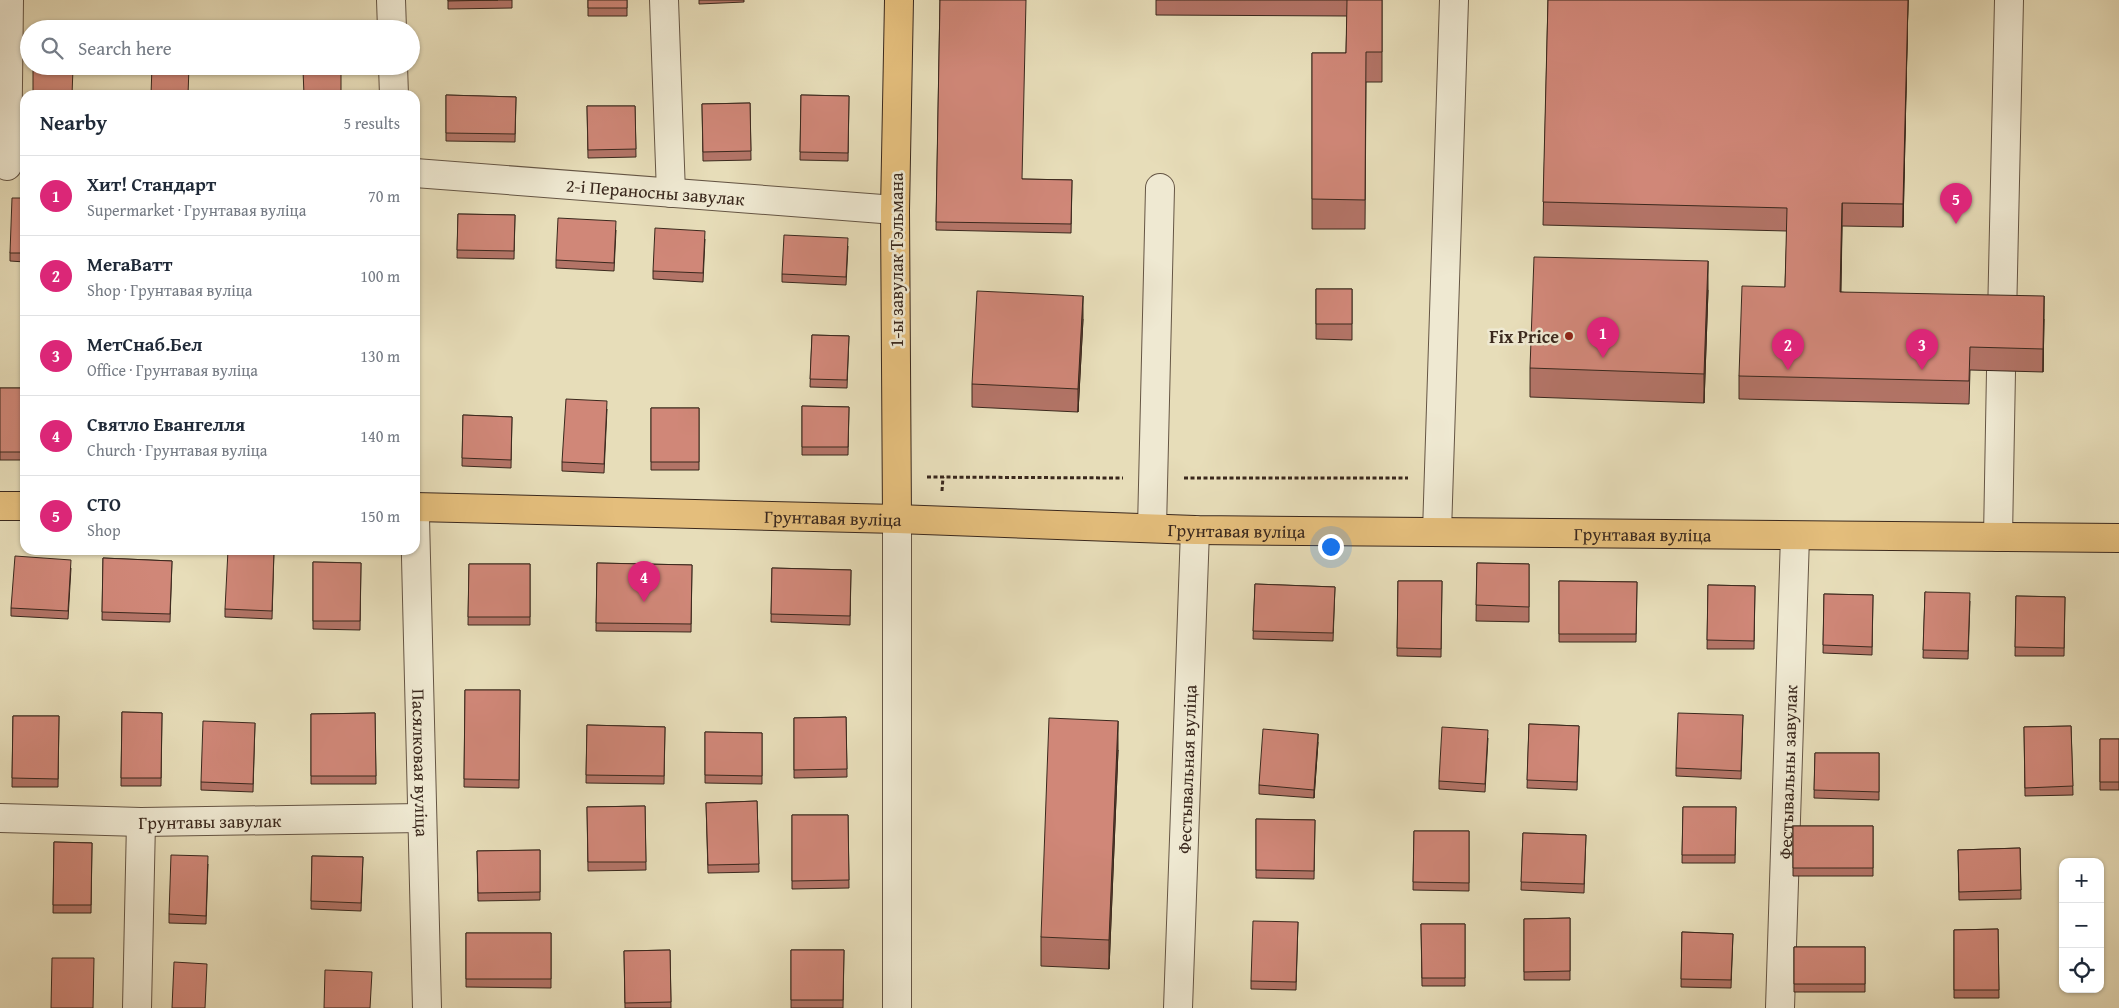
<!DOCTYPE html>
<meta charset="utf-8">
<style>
body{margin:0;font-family:"Gentium Book Plus",serif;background:#f2f2f3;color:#1f2937}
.controls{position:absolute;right:15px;bottom:15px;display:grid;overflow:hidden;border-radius:10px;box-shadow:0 1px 4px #0004}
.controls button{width:45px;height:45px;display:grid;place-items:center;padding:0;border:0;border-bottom:1px solid #e0e1e3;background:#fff;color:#1f2937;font:25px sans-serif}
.you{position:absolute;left:1330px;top:546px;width:18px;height:18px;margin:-12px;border:4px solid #fff;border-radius:50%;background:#1a73e8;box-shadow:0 0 0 8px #1a73e833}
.badge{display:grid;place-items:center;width:32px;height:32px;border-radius:50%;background:#db2777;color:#fff;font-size:16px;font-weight:700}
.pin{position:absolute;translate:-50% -41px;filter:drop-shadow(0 1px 2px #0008)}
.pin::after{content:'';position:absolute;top:26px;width:18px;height:15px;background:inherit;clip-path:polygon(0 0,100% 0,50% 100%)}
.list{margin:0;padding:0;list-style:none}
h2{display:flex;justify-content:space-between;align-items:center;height:65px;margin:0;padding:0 20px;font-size:21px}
h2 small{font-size:16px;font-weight:400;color:#747a83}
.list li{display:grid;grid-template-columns:32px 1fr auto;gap:15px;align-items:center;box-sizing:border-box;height:80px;padding:0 20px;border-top:1px solid #e0e1e3}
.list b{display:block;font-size:19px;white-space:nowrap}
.list p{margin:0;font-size:16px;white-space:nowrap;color:#747a83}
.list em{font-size:16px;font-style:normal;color:#747a83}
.icon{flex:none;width:28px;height:28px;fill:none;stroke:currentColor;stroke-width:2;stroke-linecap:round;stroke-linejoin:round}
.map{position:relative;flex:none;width:2119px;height:1008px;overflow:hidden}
.search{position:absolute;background:#fff;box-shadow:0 1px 4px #0004;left:20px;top:20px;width:400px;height:55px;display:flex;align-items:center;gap:12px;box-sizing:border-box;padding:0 18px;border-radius:28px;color:#747a83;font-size:19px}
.panel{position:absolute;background:#fff;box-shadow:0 1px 4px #0004;left:20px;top:90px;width:400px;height:465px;border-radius:15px}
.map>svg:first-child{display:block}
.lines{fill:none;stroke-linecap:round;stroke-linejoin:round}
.minor-casing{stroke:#655544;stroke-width:30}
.major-casing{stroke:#3a281d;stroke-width:30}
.path{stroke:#3a281d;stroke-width:3;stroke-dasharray:4 2.5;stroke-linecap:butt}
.minor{stroke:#efe9d2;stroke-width:28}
.major{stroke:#e4be7c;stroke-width:28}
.wall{fill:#b37467;stroke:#3a281d}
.shaded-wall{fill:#925e54;stroke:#3a281d}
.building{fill:#d08778;stroke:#3a281d}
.poi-dot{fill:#8f2418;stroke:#efe9d2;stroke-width:2}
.labels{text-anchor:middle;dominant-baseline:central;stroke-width:5;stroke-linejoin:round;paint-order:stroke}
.street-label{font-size:18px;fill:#3a281d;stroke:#efe9d2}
.poi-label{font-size:18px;font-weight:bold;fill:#3a281d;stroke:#efe9d2;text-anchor:end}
</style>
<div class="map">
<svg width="2119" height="1008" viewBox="0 0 2119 1008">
<rect width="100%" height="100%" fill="#e7ddb9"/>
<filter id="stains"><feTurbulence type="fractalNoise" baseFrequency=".004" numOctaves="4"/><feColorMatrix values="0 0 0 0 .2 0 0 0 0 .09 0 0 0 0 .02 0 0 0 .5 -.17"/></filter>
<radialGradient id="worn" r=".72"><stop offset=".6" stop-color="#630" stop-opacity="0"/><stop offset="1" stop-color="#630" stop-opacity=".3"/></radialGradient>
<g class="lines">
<defs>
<g id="minor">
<path d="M391,0L392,29"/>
<path d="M664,0L671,193"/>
<path d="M393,66L394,95"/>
<path d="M7,166L9,0"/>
<path id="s1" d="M415,173L895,210"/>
<path d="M2002,318L2009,0"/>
<path id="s2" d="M415,517L427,1008"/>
<path d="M897,519V1008"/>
<path d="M1152,528L1160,188"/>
<path d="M1437,532L1454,0"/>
<path d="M1998,537L2001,371"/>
<path id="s3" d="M0,818L141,822L421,818"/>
<path d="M137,1008L141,822"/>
<path id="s4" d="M1178,1008L1195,530"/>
<path id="s5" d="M1780,1008L1795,536"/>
</g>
<g id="major">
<path d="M0,506H25"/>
<path id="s6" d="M415,507L897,519L1195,530L2119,538"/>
<path d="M897,519L895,210L899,0"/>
</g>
</defs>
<use href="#minor" class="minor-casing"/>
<use href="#major" class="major-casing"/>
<path class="path" d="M927,477L1123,478
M1184,478H1408
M942,491L943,477"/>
<use href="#minor" class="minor"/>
<use href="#major" class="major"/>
</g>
<path class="wall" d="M448,0H512V8L448,9Z
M588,0H627V16H588Z
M699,0H744V2L699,4Z
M940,0L1022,179L1072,180L1071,233L936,230Z
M1156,0H1382V82H1366L1365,229H1312V53H1346L1347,16L1156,15Z
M1548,0H1908L1903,227L1842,226L1841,292L2044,319L2043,372L1970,370L1969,404L1739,399V376L1785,287L1787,231L1543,225Z
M446,95L516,97L515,142L446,141Z
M801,95L849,96L848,161L800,160Z
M750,103L751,160L703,161L702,104Z
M587,106H635L636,157L588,158Z
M25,198V262L10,261V253Z
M458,214L515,215L514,259L457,258Z
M616,230L614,271L556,268V260Z
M705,239L703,282L653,279V271Z
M848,246L846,285L782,282V274Z
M1316,289H1352V340L1316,339Z
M1708,290L1704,403L1530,397V368Z
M1083,319L1078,412L972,407V384Z
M812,335L849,336L847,388L810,387Z
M0,388H25V460H0Z
M802,406L849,407L848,455H802Z
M651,408H699V470H651Z
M607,409L604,473L562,471V462Z
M463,415L512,417L511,468L462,466Z
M274,550L272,619L225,617V609Z
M103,558L172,561L170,622L102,620Z
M313,562L361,563L360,630L313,629Z
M597,563L692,565L691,632L596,631Z
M1477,563L1529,564V622L1476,621Z
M469,564H530V625H468Z
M71,568L68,619L11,616V608Z
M772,568L851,570L850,625L771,622Z
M1398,581H1442L1441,657L1397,656Z
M1559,581L1637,582L1636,642H1559Z
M1255,584L1335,587L1333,641L1253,639Z
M1708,585L1755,586L1754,649H1707Z
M1925,592L1970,601L1968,659L1923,658Z
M1824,594L1873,595L1872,655L1823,653Z
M2016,596L2065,597L2064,656H2015Z
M465,690H520L519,788L464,787Z
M122,712L162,713L161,786H121Z
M375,713L376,784H311V714Z
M1743,715L1741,779L1676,776V768Z
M13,716H59L58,787H12Z
M846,717L847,777L794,778V718Z
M255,723L253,792L201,790V782Z
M1529,724L1579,726L1577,790L1527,788Z
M587,725L665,727L664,784L586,783Z
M2071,726L2073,795L2025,796L2024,727Z
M705,732L762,733V784L705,783Z
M1488,738L1485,792L1439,789V781Z
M2100,739H2119V790H2100Z
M1318,742L1314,798L1259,794V785Z
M1118,750L1109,969L1041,966V937Z
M1815,753H1879V800L1814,798Z
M757,801L759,872L708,873L706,803Z
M645,806L646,870L588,871L587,807Z
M1683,807H1736L1735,863H1682Z
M792,815H848L849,888L792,889Z
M1256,819L1315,820L1314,879L1256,878Z
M1793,826H1873V876H1793Z
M1414,831H1469V891L1413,890Z
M1523,833L1586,835L1584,893L1521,890Z
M54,842L92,843L91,913H53Z
M2020,848L2021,899L1959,900L1958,850Z
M540,850V900L478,901L477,851Z
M312,856L363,857L361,911L311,909Z
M208,864L206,924L169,923V914Z
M1570,918V980H1524V919Z
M1298,922L1296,990L1251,989V981Z
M1421,924H1465V986H1422Z
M1998,929L1999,998H1954V930Z
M1682,932L1733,934L1731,988L1681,987Z
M466,933H551V988L466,987Z
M1794,947H1865V992H1794Z
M670,950L671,1008H625L624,951Z
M791,950H844L843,1008H791Z"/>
<path class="shaded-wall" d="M1908,0L1903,227V204Z
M1842,203V226L1840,315V292Z
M1708,261V290L1704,403V374Z
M1083,296V319L1078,412V389Z
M2044,296V319L2043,372V349Z
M1118,721V750L1109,969V940Z
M1318,734V742L1314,798V790Z"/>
<path class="building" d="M448,0H498L448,1Z
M588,0H627V8H588Z
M940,0H1026L1022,179L1072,180L1071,224L936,222Z
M1347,0H1382V52H1366L1365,200L1312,199V53H1346Z
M1548,0H1908L1903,204L1842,203L1840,292L2044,296L2043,349L1970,347L1969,381L1739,376L1742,286L1785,287L1787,208L1543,202Z
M152,66L189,67L188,95H151Z
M33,67L73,68L72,95H33Z
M303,70H341V95H304Z
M446,95L516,97L515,134L446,133Z
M801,95L849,96L848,153L800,152Z
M750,103L751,151L703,152L702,104Z
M587,106H635L636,149L588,150Z
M12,198H25V253H10Z
M458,214L515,215L514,251L457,250Z
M558,218L616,221L614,263L556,260Z
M655,228L705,231L703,273L653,271Z
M784,235L848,238L846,277L782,274Z
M1534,257L1708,261L1704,374L1530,368Z
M1316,289H1352V324H1316Z
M977,291L1083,296L1078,389L972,384Z
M812,335L849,336L847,380L810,379Z
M0,388H25V452H0Z
M566,399L607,401L604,464L562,462Z
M802,406L849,407L848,447H802Z
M651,408H699V462H651Z
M463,415L512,417L511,460L462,458Z
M228,550H274L272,611L225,609Z
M15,556L71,560L68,611L11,608Z
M103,558L172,561L170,614L102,612Z
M313,562L361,563L360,621H313Z
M597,563L692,565L691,624L596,623Z
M1477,563L1529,564V607L1476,605Z
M469,564H530V617H468Z
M772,568L851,570L850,616L771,614Z
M1398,581H1442L1441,649L1397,648Z
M1559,581L1637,582L1636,634H1559Z
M1255,584L1335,587L1333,633L1253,631Z
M1708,585L1755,586L1754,641L1707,640Z
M1925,592L1970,593L1968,651L1923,650Z
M1824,594L1873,595L1872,647L1823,645Z
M2016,596L2065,597L2064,648L2015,647Z
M465,690H520L519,780L464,779Z
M122,712L162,713L161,778H121Z
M375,713L376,776H311V714Z
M1678,713L1743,715L1741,771L1676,768Z
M13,716H59L58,779L12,778Z
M846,717L847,769L794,770V718Z
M1049,718L1118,721L1109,940L1041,937Z
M203,721L255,723L253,784L201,782Z
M1529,724L1579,726L1577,782L1527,780Z
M587,725L665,727L664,776L586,775Z
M2071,726L2073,786L2025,788L2024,727Z
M1442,727L1488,730L1485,784L1439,781Z
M1263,729L1318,734L1314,790L1259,785Z
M705,732L762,733V776L705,775Z
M2100,739H2119V782H2100Z
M1815,753H1879V792L1814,790Z
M757,801L759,864L708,865L706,803Z
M645,806L646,862H588L587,807Z
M1683,807H1736L1735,855H1682Z
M792,815H848L849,880L792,881Z
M1256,819L1315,820L1314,871L1256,870Z
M1793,826H1873V868H1793Z
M1414,831H1469V883L1413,882Z
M1523,833L1586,835L1584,884L1521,882Z
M54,842L92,843L91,905H53Z
M2020,848L2021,890L1959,892L1958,850Z
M540,850V892L478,893L477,851Z
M171,855L208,856L206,916L169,914Z
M312,856L363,857L361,903L311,901Z
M1570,918V971L1524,972V919Z
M1253,921L1298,922L1296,982L1251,981Z
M1421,924H1465V978H1422Z
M1998,929L1999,990H1954V930Z
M1682,932L1733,934L1731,980L1681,979Z
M466,933H551V979H466Z
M1794,947H1865V984H1794Z
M670,950L671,1002L625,1003L624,951Z
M791,950H844L843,1000H791Z
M52,958H94L93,1008H51Z
M174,962L207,964L205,1008H172Z
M325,970L372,972L370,1008H324Z"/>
<circle class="poi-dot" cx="1569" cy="336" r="5"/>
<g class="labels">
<g class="street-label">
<text stroke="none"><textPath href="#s1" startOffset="241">2-і Пераносны завулак</textPath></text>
<text transform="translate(896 260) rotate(-90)">1-ы завулак Тэльмана</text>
<text stroke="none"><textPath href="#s6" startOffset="418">Грунтавая вуліца</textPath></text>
<text stroke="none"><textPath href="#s6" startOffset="822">Грунтавая вуліца</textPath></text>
<text stroke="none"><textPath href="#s6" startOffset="1228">Грунтавая вуліца</textPath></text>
<text stroke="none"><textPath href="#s2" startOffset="246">Пасялковая вуліца</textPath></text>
<text stroke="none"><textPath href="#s4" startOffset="239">Фестывальная вуліца</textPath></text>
<text stroke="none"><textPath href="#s5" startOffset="236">Фестывальны завулак</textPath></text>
<text stroke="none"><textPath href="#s3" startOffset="210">Грунтавы завулак</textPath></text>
</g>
<g class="poi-label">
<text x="1559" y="336">Fix Price</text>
</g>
</g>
<rect width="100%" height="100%" filter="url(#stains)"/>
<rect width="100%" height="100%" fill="url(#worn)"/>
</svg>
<div class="controls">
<button>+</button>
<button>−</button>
<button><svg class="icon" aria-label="locate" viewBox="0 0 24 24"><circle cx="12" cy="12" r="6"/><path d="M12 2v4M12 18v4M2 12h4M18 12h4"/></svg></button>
</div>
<div class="you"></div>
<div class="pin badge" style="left:1603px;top:358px">1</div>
<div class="pin badge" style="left:1788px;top:370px">2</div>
<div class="pin badge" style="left:1922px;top:370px">3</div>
<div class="pin badge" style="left:644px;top:602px">4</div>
<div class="pin badge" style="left:1956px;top:224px">5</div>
<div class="search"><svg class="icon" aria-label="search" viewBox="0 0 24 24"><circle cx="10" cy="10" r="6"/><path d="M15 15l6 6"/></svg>Search here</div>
<section class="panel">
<h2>Nearby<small>5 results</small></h2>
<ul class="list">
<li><span class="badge">1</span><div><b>Хит! Стандарт</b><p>Supermarket · Грунтавая вуліца</p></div><em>70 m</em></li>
<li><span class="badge">2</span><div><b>МегаВатт</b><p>Shop · Грунтавая вуліца</p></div><em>100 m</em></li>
<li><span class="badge">3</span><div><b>МетСнаб.Бел</b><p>Office · Грунтавая вуліца</p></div><em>130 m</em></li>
<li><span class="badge">4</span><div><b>Святло Евангелля</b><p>Church · Грунтавая вуліца</p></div><em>140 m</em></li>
<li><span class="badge">5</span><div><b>СТО</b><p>Shop</p></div><em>150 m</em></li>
</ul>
</section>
</div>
